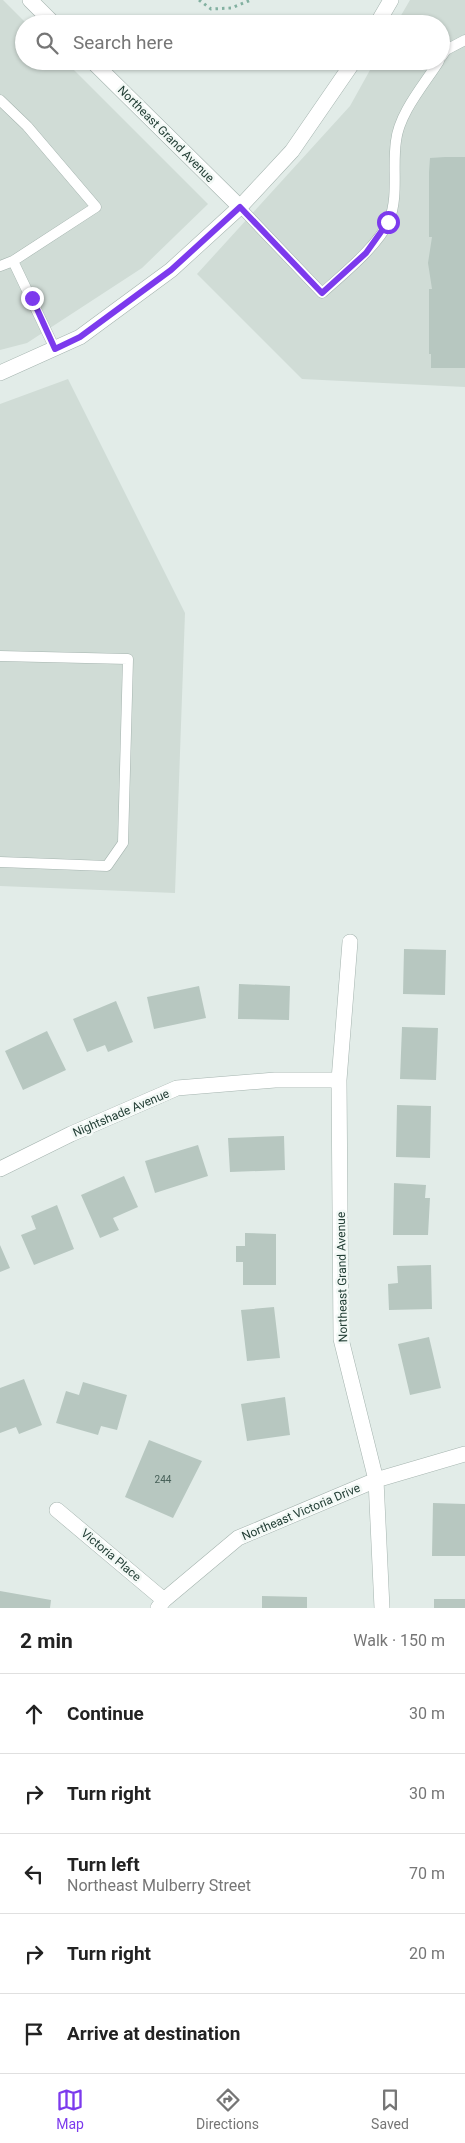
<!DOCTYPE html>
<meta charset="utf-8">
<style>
body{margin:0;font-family:Roboto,sans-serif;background:#f2f2f2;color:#222}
.stop{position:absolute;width:15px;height:15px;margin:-11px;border:4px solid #7c3aed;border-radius:50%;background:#fff}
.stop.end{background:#7c3aed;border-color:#fff;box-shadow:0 1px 5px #0008}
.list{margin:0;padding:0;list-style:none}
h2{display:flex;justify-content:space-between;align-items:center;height:65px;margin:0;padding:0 20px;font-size:21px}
h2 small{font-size:16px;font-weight:400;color:#767676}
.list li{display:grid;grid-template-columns:32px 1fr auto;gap:15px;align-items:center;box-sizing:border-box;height:80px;padding:0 20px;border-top:1px solid #e0e0e0}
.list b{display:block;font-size:19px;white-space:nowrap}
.list p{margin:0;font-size:16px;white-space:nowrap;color:#767676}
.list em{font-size:16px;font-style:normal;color:#767676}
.icon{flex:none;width:28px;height:28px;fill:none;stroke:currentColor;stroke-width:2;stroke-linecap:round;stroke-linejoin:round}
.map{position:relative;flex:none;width:465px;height:1608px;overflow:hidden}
.search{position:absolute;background:#fff;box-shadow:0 1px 4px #0004;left:15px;right:15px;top:15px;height:55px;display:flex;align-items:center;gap:12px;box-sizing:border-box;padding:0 18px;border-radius:28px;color:#767676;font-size:19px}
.sheet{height:465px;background:#fff}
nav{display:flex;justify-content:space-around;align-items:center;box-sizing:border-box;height:70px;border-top:1px solid #e0e0e0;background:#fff;font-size:14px;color:#767676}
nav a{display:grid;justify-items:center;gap:2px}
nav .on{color:#7c3aed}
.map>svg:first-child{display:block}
.built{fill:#d0dcd6}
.building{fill:#b7c7c0}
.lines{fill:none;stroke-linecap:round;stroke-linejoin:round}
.service-casing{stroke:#a5b4af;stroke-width:11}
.minor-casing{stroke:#a5b4af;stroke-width:16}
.tertiary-casing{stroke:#a5b4af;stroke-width:16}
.path{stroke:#82b0a0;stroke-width:3;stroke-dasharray:2.5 4;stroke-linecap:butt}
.service{stroke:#fff;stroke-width:10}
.minor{stroke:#fff;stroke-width:15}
.tertiary{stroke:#fff;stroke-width:15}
.route{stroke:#7c3aed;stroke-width:6}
.labels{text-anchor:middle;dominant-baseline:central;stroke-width:5;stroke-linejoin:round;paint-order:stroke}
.number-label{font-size:10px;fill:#476058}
.street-label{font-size:12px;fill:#223e35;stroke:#f3f9f6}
</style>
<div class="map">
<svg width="465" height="1608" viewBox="0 0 465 1608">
<rect width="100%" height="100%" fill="#e2ece8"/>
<path class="built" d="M0,0H3L27,24H24V61H65L208,204L142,268L27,343L0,350Z
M410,0H465V387L302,379L197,274L350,106L375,61H441V24H396Z
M68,379L185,613L175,893L0,886V404Z"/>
<path class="building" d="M445,157H465V368H431V354H429V289H432L428,263L432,237H429V172L430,158Z
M404,949L446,950L445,995L403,994Z
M239,984L290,986L289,1020L238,1019Z
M199,986L206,1018L154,1029L147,997Z
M116,1001L133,1042L108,1052L105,1045L87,1052L73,1019Z
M402,1027L438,1028L436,1080L400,1079Z
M47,1031L66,1070L23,1090L5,1051Z
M397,1105L431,1106L430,1158L396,1157Z
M284,1136L285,1170L230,1172L228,1138Z
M198,1145L208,1176L155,1193L145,1161Z
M124,1176L138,1207L113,1218L119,1230L100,1238L81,1195Z
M394,1183L426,1185L425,1198H430L428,1235H393Z
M57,1205L74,1249L34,1265L21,1235L36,1229L31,1216Z
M245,1233L276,1234V1285H243V1262H236V1246H245Z
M0,1245L10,1268L0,1272Z
M431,1265L432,1309L389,1310L388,1284L398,1283L397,1266Z
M274,1307L280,1358L247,1361L241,1310Z
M429,1337L441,1388L410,1395L398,1344Z
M24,1379L42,1425L19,1434L16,1427L0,1433V1388Z
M83,1382L127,1395L117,1430L101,1426L98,1435L56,1423L66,1391L79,1395Z
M285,1397L290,1435L247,1441L241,1404Z
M149,1440L202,1461L173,1518L125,1497Z
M433,1503L465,1504V1556H432Z
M0,1591L51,1600L50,1608H0Z
M262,1596L307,1597V1608H262Z
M434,1599H465V1608H434Z"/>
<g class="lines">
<defs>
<path id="service" d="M441,57L446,50L465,40
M0,100L27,126L96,207L13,261L55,349
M240,207L322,293C342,275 378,246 389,221C399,195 392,168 396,141C399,113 424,85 439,61
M0,266L13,261
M0,656L128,659L123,843L107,866L0,862"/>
<path id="minor" d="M30,0L54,24
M92,61L240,207
M350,942L339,1080L341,1339L376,1480L382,1608
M0,1169L71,1134L177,1088L275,1080H339
M57,1510L164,1600
M158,1608L164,1600L238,1538L376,1480L465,1454"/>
<path id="tertiary" d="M377,24L391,0
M0,373L80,337L171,270L240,207L292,151L354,61"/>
</defs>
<use href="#service" class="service-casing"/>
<use href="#minor" class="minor-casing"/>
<use href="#tertiary" class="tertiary-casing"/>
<path class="path" d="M199,0L211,9L231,8L251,0"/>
<use href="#service" class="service"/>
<use href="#minor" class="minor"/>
<use href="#tertiary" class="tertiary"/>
</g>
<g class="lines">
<path class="route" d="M32,298L55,349L80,337L171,270L240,207L322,293L366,253L388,222"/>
</g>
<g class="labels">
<g class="number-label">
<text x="163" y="1479">244</text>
</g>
<g class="street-label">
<text transform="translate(166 134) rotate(45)">Northeast Grand Avenue</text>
<text transform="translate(121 1113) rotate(-23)">Nightshade Avenue</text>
<text transform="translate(342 1277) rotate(-91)">Northeast Grand Avenue</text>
<text transform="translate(301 1512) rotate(-23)">Northeast Victoria Drive</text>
<text transform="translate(111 1555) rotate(40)">Victoria Place</text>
</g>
</g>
</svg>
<div class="stop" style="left:388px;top:222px"></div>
<div class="stop end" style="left:32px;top:298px"></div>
<div class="search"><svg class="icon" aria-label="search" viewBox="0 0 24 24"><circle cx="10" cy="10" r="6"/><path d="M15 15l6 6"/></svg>Search here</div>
</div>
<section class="sheet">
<h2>2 min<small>Walk · 150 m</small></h2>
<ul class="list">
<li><svg class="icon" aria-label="ahead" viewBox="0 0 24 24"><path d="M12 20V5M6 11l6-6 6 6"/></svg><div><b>Continue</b></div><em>30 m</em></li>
<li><svg class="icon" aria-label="right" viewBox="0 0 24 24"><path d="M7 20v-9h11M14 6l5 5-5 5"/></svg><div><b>Turn right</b></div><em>30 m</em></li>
<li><svg class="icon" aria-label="left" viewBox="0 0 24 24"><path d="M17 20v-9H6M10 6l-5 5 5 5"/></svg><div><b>Turn left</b><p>Northeast Mulberry Street</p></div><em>70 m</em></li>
<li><svg class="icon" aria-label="right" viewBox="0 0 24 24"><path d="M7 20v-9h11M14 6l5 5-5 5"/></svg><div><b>Turn right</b></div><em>20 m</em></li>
<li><svg class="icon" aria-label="arrive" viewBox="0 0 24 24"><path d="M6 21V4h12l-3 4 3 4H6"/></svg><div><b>Arrive at destination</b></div></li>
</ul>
</section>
<nav>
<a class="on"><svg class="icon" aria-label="map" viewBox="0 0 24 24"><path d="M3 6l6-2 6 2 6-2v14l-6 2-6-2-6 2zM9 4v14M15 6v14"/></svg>Map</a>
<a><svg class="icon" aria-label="directions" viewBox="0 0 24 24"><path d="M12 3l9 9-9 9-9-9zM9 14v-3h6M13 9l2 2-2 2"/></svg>Directions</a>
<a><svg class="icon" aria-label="saved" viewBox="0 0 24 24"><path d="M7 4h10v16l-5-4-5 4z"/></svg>Saved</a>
</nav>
